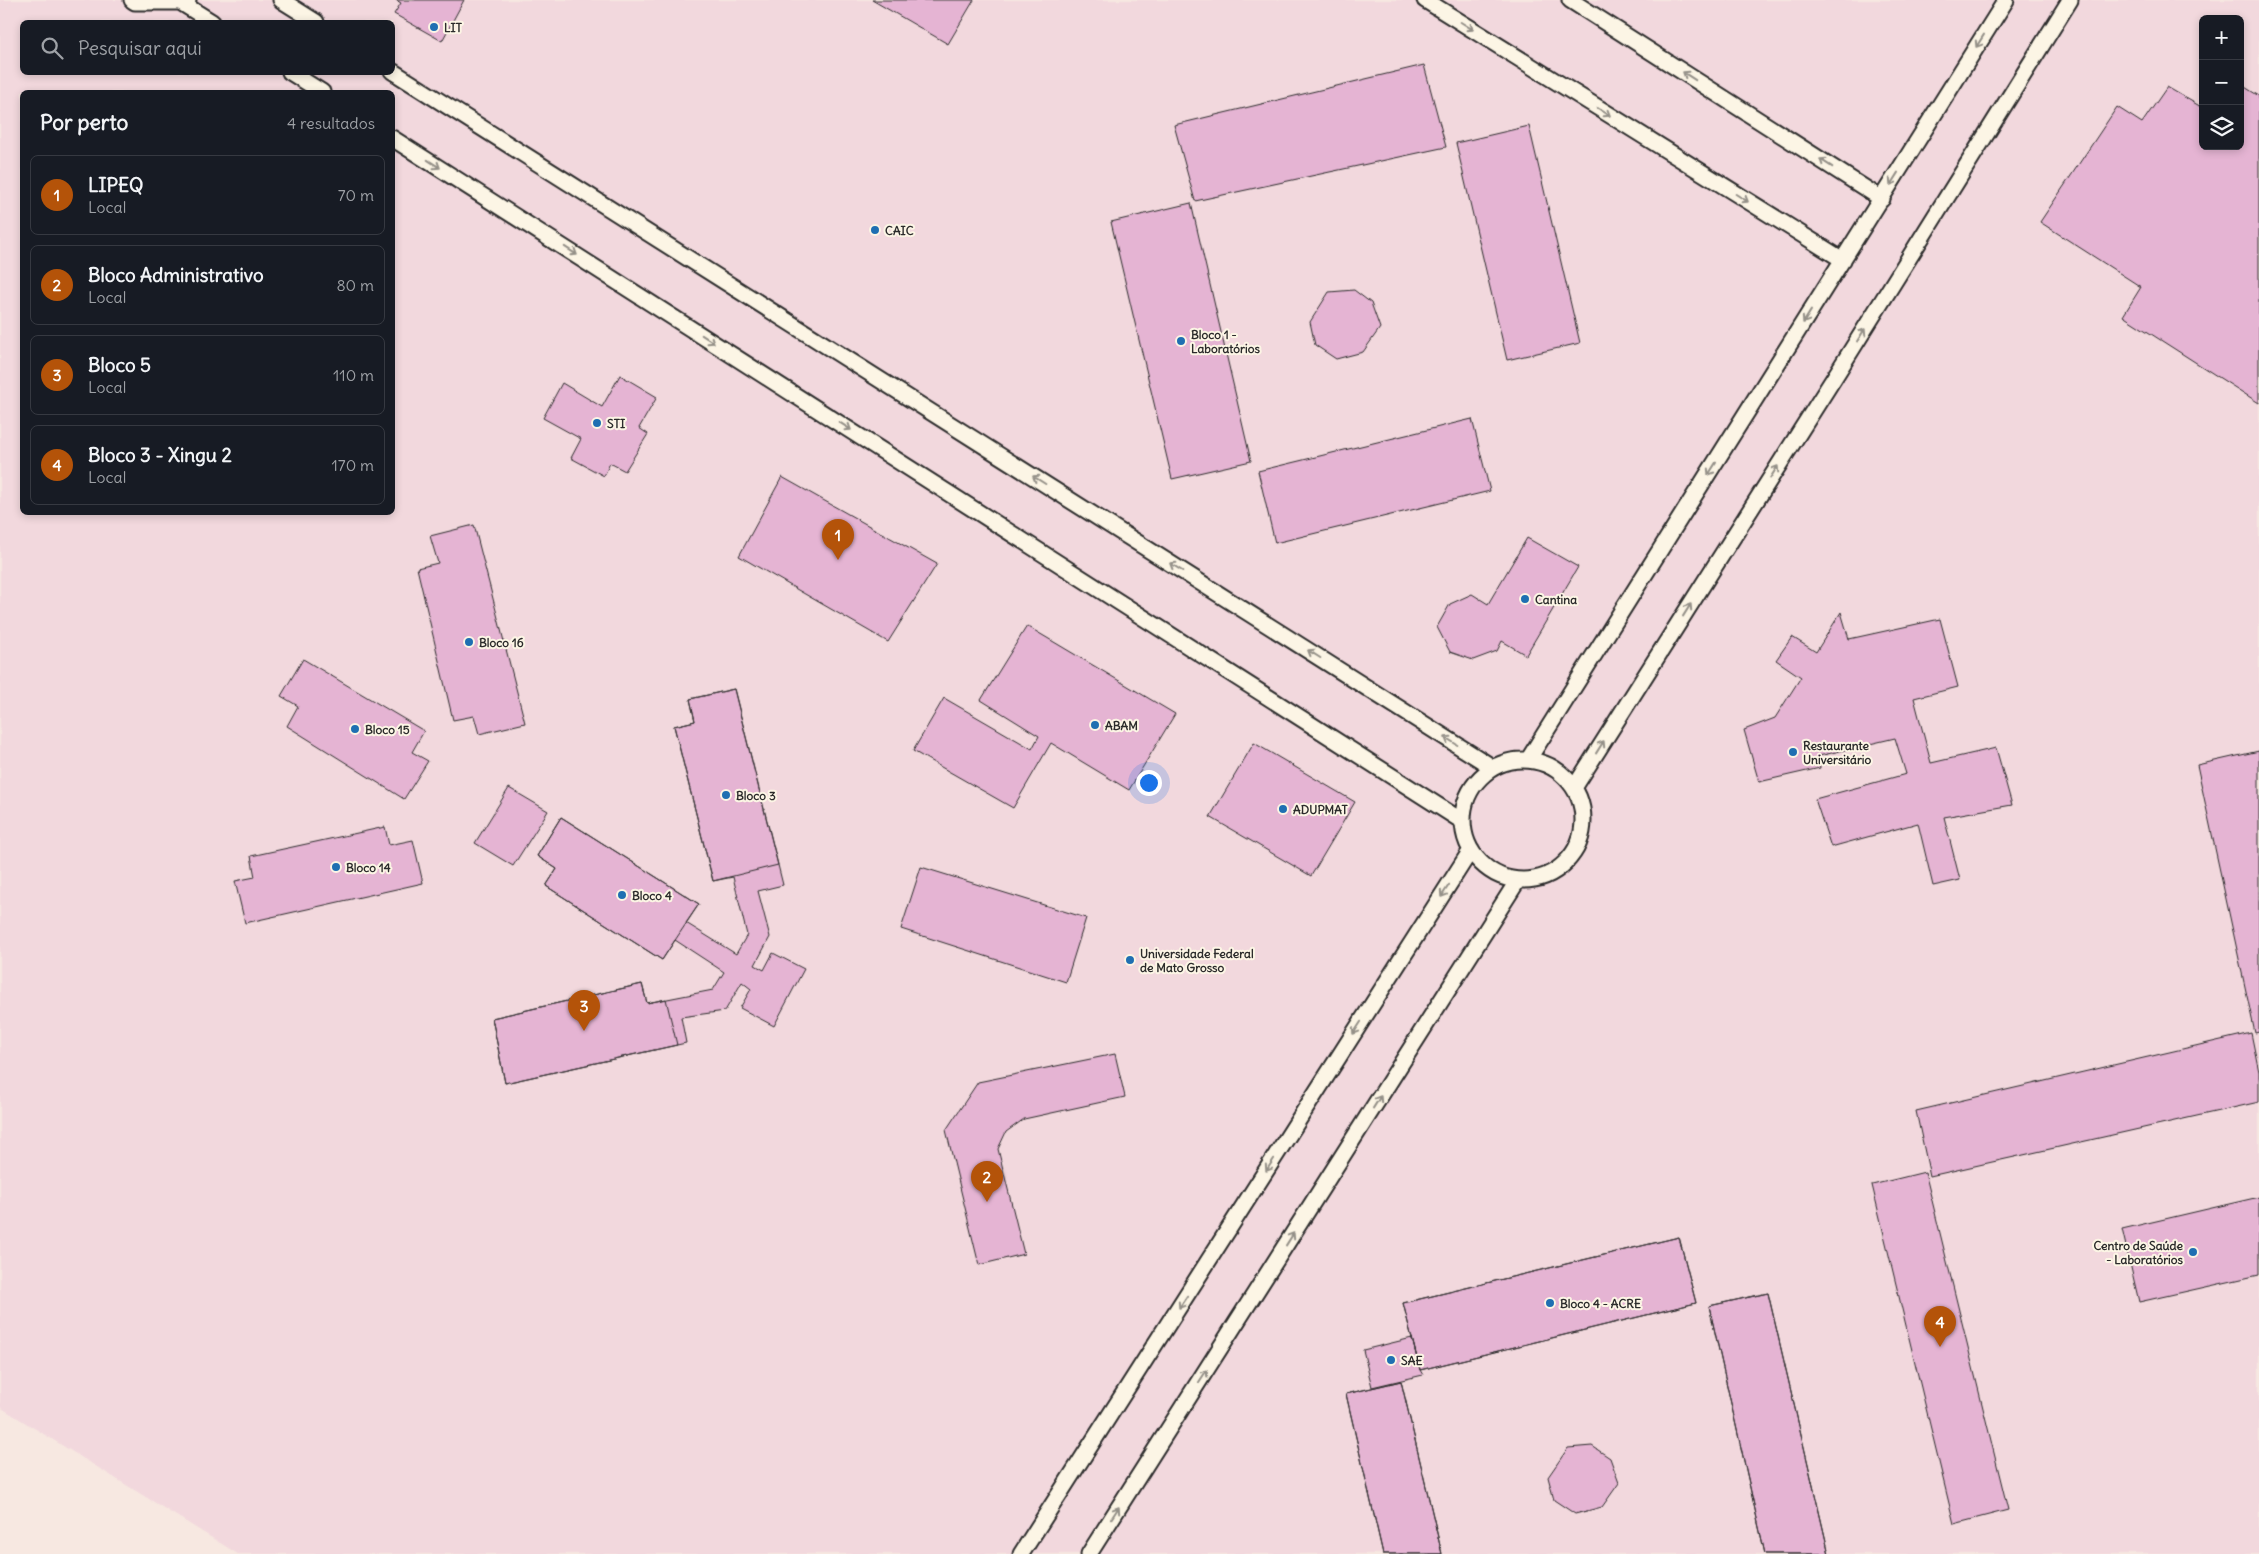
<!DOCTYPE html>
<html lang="pt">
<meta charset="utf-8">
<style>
body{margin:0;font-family:Delius,sans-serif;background:#20242c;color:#f1f3f6}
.controls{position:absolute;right:15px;top:15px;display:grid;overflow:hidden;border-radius:8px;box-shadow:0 2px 8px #0003}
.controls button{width:45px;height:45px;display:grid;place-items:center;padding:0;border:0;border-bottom:1px solid #363941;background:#171b24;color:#f1f3f6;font:25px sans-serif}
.you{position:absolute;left:1148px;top:782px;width:18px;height:18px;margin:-12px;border:4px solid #fff;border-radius:50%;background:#1a73e8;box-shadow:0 0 0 8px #1a73e833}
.badge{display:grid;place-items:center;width:32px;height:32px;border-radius:50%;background:#b45309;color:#fff;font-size:16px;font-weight:700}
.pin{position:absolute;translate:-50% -41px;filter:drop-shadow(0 1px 2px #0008)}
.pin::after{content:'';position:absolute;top:26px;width:18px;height:15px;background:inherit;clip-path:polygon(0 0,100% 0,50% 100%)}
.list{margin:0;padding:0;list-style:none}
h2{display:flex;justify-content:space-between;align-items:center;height:65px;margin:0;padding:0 20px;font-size:21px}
h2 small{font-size:16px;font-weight:400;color:#9ea1a6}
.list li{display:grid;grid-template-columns:32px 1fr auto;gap:15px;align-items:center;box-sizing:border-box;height:80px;margin:0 10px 10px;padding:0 10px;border:1px solid #363941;border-radius:8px}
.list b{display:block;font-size:19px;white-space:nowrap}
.list p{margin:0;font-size:16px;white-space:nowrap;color:#9ea1a6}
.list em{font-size:16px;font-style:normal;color:#9ea1a6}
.icon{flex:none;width:28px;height:28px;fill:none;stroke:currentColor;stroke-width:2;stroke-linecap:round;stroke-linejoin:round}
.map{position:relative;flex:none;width:2259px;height:1554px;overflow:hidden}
.search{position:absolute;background:#171b24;box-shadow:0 2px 8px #0003;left:20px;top:20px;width:375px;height:55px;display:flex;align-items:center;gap:12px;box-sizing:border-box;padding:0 18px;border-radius:8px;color:#9ea1a6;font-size:19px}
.panel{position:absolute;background:#171b24;box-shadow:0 2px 8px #0003;left:20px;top:90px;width:375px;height:425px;border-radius:8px}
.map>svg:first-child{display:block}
.built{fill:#f2d8dd;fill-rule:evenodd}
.building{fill:#e5b4d3;stroke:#2b2b2b}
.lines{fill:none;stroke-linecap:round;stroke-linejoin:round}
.lane-casing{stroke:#2b2b2b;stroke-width:19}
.lane{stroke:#fcf5e5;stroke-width:15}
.oneway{stroke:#949088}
.poi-dot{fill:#1f6fb2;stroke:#fcf5e5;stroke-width:2}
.labels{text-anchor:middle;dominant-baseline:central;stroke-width:4;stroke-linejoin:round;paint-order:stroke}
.poi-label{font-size:12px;font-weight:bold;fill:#2b2b2b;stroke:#fcf5e5;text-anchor:start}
</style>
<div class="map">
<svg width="2259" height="1554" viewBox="0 0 2259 1554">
<rect width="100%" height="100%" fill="#f7e8e1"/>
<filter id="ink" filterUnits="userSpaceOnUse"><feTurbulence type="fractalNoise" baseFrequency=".02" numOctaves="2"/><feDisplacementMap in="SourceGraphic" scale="10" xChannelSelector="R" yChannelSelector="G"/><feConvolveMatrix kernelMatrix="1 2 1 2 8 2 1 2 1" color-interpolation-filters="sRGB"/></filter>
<g filter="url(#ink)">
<path class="built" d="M0,0H2259V1554H238L0,1407ZM2203,19H2240V146H2203ZM22,22H392V72H22ZM22,92H392V512H22Z"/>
<path class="building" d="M396,0H464L442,41L394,14L401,3Z
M872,0H974L948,44Z
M1424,65L1446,147L1195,201L1174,125Z
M2240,84L2259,96V403L2123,316L2141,287L2040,222L2117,107L2142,123L2167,87L2203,108V146H2240Z
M1529,126L1580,343L1507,360L1456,143Z
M1191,203L1251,461L1172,479L1111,222Z
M1354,290L1371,303L1380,328L1363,352L1336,359L1315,345L1310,322L1329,292Z
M620,375L657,397L639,428L648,434L625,471L610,463L604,476L571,458L581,439L543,418L562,383L602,407Z
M1472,419L1490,491L1275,543L1258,471Z
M782,477L937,564L888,642L739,556Z
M474,525L525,723L479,734L474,716L453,720L417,568L438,563L430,536Z
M1527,538L1578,567L1526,655L1502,641L1497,651L1473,660L1450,652L1437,627L1450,604L1472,594L1488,604Z
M1841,612L1849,639L1940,619L1958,687L1914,698L1931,763L1996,748L2012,805L1944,817L1960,880L1933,886L1918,823L1831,847L1815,799L1906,774L1895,738L1819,756L1820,768L1759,782L1744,730L1775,718L1801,677L1776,660L1792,637L1816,652Z
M1027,626L1175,714L1129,790L1051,743L1013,808L913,751L944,698L1032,749L1039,736L981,700Z
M303,659L424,731L412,752L428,761L404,799L287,726L298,706L281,696Z
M734,689L783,885L758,891L770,937L755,965L764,970L773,953L804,969L774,1026L740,1008L751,989L742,982L725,1011L681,1017L686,1043L505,1083L492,1018L642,984L647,1003L713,990L724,972L675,940L662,960L546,886L557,869L537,856L561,817L699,904L686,923L736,954L747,935L733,877L713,881L674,726L695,721L690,699Z
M734,689L778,865L713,881L674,726L695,721L690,699Z
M1254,743L1355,802L1311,876L1210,817Z
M2259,751V1032L2255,1033L2197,765Z
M509,788L548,811L513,866L475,843Z
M561,817L699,904L662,960L546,886L557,869L537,856Z
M385,827L389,845L413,840L423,883L245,923L235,881L255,877L251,856Z
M921,867L1086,918L1066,982L901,929Z
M642,984L647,1003L666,999L677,1045L505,1083L492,1018Z
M2251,1033L2259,1072V1102L1930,1176L1916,1111Z
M1115,1054L1125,1097L1024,1119L1006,1132L998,1149L1024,1254L979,1265L946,1130L978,1082Z
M1925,1172L2008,1510L1954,1524L1872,1185Z
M2259,1197V1275L2139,1302L2122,1229Z
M1679,1237L1696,1303L1420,1370L1403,1303Z
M1679,1237L1696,1303L1420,1370L1403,1303Z
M1768,1293L1829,1554H1765L1709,1306Z
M1768,1293L1829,1554H1765L1709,1306Z
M1412,1338L1420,1370L1423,1375L1372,1387L1363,1350Z
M1401,1381L1442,1554H1383L1346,1394Z
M1401,1381L1442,1554H1383L1346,1394Z
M1592,1446L1610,1458L1619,1483L1602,1507L1575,1514L1554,1500L1548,1477L1568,1448Z"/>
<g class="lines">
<defs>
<path id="lane" d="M132,0L135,2H180L188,0
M182,0L180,2L212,22
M281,0L316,22
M1425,0L1843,260
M1570,0L1882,199
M392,71L1492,767
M290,72L322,92
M392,138L1462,821
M1463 820a60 60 0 1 1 120 0a60 60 0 1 1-120 0Z
M1528,760L2006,0
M1574,788L1834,378L2070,0
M1021,1554L1471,850
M1089,1554L1518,880"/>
</defs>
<use href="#lane" class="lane-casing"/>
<use href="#lane" class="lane"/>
</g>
<defs><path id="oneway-shaft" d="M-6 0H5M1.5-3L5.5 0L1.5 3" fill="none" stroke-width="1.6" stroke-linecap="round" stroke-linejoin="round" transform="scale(1.25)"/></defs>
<g class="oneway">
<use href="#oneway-shaft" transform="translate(1467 26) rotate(32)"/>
<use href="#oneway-shaft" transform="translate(1980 41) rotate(122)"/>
<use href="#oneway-shaft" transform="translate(1689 76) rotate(-147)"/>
<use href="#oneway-shaft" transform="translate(1604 112) rotate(32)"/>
<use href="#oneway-shaft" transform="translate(1826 163) rotate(-147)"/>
<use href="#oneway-shaft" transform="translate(434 164) rotate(33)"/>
<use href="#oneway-shaft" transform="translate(1894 179) rotate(122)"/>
<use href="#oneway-shaft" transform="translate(1742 198) rotate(32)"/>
<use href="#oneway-shaft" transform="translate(571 251) rotate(33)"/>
<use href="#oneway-shaft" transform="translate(1807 317) rotate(122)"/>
<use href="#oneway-shaft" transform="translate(1861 335) rotate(-58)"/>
<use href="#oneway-shaft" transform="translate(708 339) rotate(33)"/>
<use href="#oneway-shaft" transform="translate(845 426) rotate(33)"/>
<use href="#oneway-shaft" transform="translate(1712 469) rotate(122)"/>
<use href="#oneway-shaft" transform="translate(1774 472) rotate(-58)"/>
<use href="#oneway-shaft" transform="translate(1039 480) rotate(-148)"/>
<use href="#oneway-shaft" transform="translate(1176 567) rotate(-148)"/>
<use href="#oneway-shaft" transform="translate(1687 610) rotate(-58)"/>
<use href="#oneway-shaft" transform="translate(1314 654) rotate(-148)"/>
<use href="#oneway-shaft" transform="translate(1451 741) rotate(-148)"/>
<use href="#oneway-shaft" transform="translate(1600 747) rotate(-58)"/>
<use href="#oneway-shaft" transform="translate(1445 891) rotate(123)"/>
<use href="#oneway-shaft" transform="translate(1357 1028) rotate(123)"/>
<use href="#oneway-shaft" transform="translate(1377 1102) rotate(-58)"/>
<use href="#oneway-shaft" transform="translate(1270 1165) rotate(123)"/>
<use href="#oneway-shaft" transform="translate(1290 1239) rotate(-58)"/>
<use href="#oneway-shaft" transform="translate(1183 1302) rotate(123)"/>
<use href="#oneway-shaft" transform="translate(1203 1376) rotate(-57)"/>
<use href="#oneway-shaft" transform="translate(1115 1513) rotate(-57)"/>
</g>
</g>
<g class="poi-dot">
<circle cx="434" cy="27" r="5"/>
<circle cx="875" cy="230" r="5"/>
<circle cx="1181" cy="341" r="5"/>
<circle cx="597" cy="423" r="5"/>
<circle cx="1525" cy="599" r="5"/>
<circle cx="469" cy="642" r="5"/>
<circle cx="1095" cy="725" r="5"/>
<circle cx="355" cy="729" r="5"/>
<circle cx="1793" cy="752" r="5"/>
<circle cx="726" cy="795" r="5"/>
<circle cx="1283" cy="809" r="5"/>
<circle cx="336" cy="867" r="5"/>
<circle cx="622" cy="895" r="5"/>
<circle cx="1130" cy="960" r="5"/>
<circle cx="2193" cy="1252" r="5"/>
<circle cx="1550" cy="1303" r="5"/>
<circle cx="1391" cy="1360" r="5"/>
</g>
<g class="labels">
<g class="poi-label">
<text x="444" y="27">LIT</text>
<text x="885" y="230">CAIC</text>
<text x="1191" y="334">Bloco 1 -<tspan x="1191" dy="14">Laboratórios</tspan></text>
<text x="607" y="423">STI</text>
<text x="1535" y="599">Cantina</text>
<text x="479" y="642">Bloco 16</text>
<text x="1105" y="725">ABAM</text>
<text x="365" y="729">Bloco 15</text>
<text x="1803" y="745">Restaurante<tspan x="1803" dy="14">Universitário</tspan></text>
<text x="736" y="795">Bloco 3</text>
<text x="1293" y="809">ADUPMAT</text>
<text x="346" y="867">Bloco 14</text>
<text x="632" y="895">Bloco 4</text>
<text x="1140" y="953">Universidade Federal<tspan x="1140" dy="14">de Mato Grosso</tspan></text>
<text x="2183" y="1245" text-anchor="end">Centro de Saúde<tspan x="2183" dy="14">- Laboratórios</tspan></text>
<text x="1560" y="1303">Bloco 4 - ACRE</text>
<text x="1401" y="1360">SAE</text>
</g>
</g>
</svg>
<div class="controls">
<button>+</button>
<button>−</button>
<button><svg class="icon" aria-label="layers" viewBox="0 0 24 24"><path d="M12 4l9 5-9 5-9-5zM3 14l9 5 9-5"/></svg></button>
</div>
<div class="you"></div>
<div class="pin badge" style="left:838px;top:560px">1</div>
<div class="pin badge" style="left:987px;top:1202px">2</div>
<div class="pin badge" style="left:584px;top:1031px">3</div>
<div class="pin badge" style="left:1940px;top:1347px">4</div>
<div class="search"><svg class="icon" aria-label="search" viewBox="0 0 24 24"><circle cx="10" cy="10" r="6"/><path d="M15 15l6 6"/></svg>Pesquisar aqui</div>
<section class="panel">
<h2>Por perto<small>4 resultados</small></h2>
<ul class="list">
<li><span class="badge">1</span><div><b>LIPEQ</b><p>Local</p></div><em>70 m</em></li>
<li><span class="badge">2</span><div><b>Bloco Administrativo</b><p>Local</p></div><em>80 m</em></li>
<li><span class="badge">3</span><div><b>Bloco 5</b><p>Local</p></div><em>110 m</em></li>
<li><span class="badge">4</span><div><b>Bloco 3 - Xingu 2</b><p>Local</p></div><em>170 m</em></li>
</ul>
</section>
</div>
